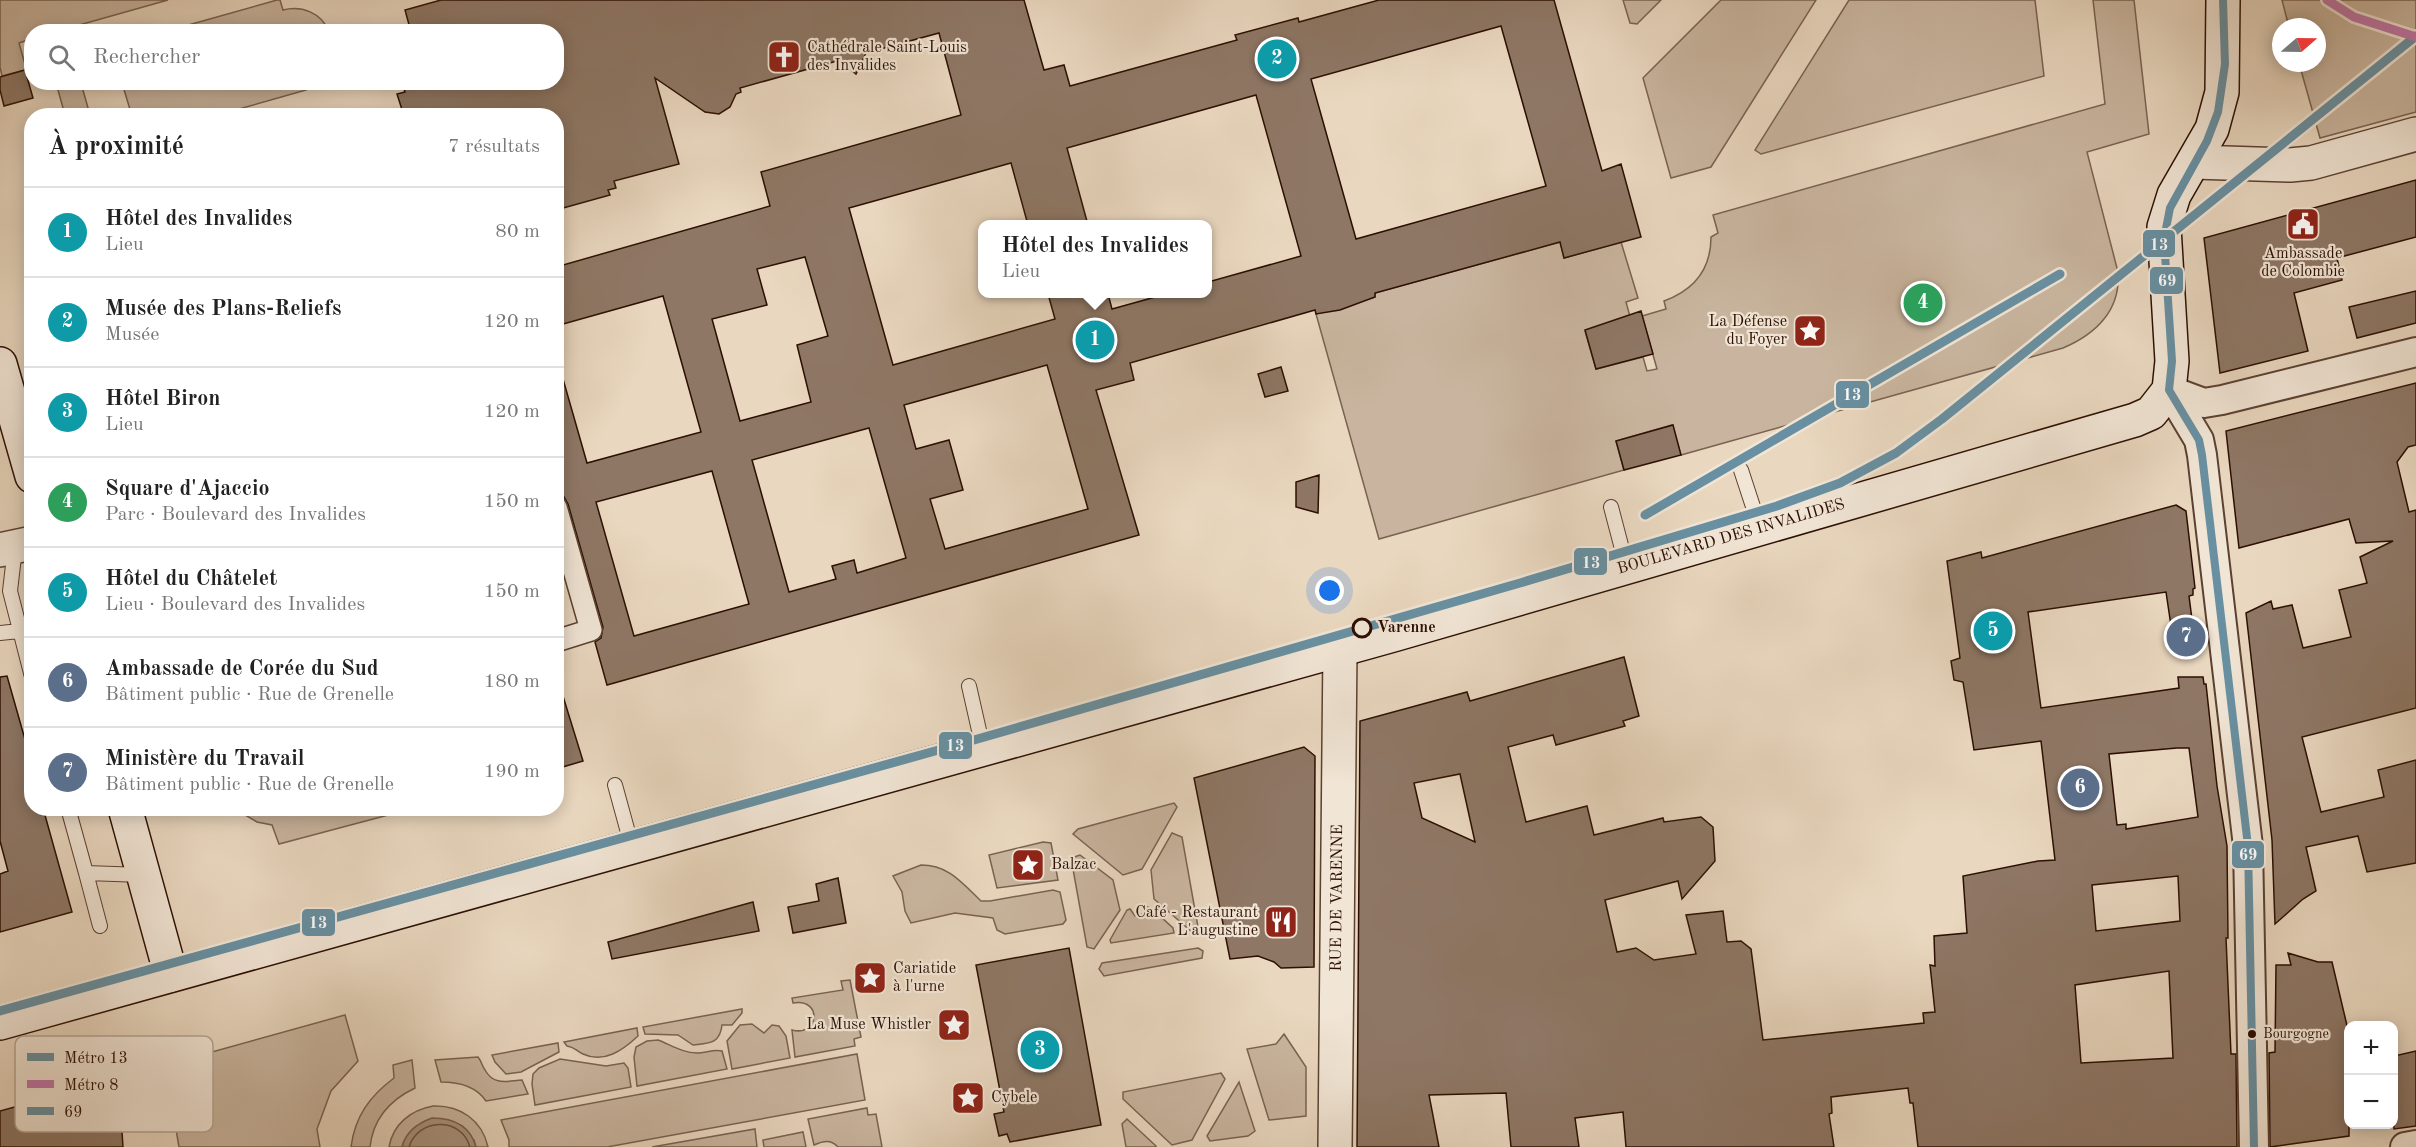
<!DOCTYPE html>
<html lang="fr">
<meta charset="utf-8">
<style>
body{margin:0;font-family:"Old Standard TT",serif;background:#f6f6f6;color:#222}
.controls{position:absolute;right:18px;bottom:18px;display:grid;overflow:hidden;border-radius:12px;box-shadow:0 3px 15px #0003}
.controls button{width:54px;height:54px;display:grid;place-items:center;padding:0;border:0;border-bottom:2px solid #e0e0e0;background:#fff;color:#222;font:30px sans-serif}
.compass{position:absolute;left:2272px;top:18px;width:54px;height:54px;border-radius:50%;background:#fff;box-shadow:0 3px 15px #0003;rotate:70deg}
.you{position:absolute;left:1330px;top:591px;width:21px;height:21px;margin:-15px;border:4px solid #fff;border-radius:50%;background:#1a73e8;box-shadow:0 0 0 9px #1a73e833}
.badge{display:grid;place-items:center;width:39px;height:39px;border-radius:50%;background:#b45309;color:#fff;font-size:20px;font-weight:700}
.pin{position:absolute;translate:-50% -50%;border:3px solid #fff;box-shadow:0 2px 6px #0006}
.popup{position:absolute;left:978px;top:220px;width:234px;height:78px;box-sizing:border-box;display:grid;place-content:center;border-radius:12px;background:#fff;filter:drop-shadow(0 2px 4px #0005);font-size:20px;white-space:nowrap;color:#767676}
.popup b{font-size:22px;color:#222}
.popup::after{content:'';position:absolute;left:50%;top:100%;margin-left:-12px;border:12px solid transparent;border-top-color:#fff}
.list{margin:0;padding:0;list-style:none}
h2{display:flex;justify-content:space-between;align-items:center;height:78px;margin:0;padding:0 24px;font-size:26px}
h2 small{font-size:20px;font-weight:400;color:#767676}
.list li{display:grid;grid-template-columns:39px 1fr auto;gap:18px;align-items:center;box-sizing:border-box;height:90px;padding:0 24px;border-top:2px solid #e0e0e0}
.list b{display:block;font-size:22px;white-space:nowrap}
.list p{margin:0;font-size:20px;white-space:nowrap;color:#767676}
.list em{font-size:20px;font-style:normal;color:#767676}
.icon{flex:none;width:33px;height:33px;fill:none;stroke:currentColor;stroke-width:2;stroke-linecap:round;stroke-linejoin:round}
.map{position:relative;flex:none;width:2416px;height:1147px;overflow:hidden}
.search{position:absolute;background:#fff;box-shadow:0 3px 15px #0003;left:24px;top:24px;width:540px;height:66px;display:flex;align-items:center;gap:15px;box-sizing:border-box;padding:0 21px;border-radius:24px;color:#767676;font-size:22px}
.panel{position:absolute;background:#fff;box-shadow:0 3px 15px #0003;left:24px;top:108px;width:540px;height:708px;border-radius:24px}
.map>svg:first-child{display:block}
.green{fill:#c9b59f;stroke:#7a6251;stroke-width:1.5}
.water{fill:#a9937f;stroke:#775e4d;stroke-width:1.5}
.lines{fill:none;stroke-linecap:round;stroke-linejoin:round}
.shore{stroke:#6a5141;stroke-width:1.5}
.building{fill:#8e7765;stroke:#2c0f03;stroke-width:1.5;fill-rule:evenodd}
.service-casing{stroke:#5b4132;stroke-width:16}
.pedestrian-casing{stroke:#5b4132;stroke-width:24}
.minor-casing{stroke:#5b4132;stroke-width:32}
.tertiary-casing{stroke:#5b4132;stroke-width:36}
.secondary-casing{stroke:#2c0f03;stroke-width:36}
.service{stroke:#f1e5d5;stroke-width:14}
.pedestrian{stroke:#f1e5d5;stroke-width:21}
.minor{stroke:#f1e5d5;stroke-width:28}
.tertiary{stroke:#f1e5d5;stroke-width:33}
.secondary{stroke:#f1e5d5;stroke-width:33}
.bus-1-casing{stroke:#f1e5d5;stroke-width:12}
.bus-1{stroke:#6890a2;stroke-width:8}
.metro-1-casing{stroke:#f1e5d5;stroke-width:14}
.metro-2-casing{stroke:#f1e5d5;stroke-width:14}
.metro-1{stroke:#6890a2;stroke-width:9}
.metro-2{stroke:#c176ab;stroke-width:9}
.stop-dot{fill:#f1e5d5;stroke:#2c0f03;stroke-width:3}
.bus-dot{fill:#2c0f03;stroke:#f1e5d5;stroke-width:2}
.labels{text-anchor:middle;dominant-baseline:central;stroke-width:4.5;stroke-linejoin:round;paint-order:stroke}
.bus-label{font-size:14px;fill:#2c0f03;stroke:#f1e5d5;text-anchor:start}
.poi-label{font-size:16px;fill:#2c0f03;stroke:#f1e5d5;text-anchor:start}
.street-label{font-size:16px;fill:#2c0f03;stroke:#f1e5d5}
.stop-label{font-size:16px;font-weight:bold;fill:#2c0f03;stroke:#f1e5d5;text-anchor:start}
.key{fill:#f1e5d5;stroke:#b6a596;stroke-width:1.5}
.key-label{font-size:16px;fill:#2c0f03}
.line-badge{stroke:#f1e5d5;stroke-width:2}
.badge-label{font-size:16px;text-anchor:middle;font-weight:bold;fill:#fff}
</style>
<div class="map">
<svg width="2416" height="1147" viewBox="0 0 2416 1147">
<rect width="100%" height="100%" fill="#e9d7bf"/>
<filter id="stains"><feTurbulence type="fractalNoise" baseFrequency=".00333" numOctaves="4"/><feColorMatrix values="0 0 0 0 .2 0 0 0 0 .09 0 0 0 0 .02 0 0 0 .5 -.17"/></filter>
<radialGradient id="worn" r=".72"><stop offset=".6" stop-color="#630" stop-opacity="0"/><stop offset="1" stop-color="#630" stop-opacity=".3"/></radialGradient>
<path class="green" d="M0,0H168L58,31L32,32L31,39L19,43L26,68L25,70L2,76L0,67Z
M277,0H280L283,10C302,5 321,13 329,31H167Z
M1623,0H1661L1637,24L1630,23Z
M1721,0H1816L1711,167L1671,178L1643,78Z
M1849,0H2035L2044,76L1761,154L1755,150Z
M2093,0H2134L2149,134L2087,152L2118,272C2121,310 2096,334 2063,348L1681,455L1672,425L1616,441L1624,470L1379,539L1316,314L1372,298L1375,297V293L1560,242L1564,258L1621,242L1638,298L1626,302L1634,331H1585L1596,369L1643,357L1647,371L1657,369L1642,316L1666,309L1664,301C1694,290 1711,269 1711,237L1718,233L1713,215L2105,104Z
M2282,0H2416V112L2320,138L2299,63H2317V27H2289Z
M56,83H81L90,115H65Z
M304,83L306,90L218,115L132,116L122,83Z
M1174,803L1177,807L1142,869L1123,875L1073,834L1078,829Z
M313,808H411V809L279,844L272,825L257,822L235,809H297L299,812Z
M1172,833L1182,837L1198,927L1192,932L1154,899L1151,870Z
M1043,842L1051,843L1058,880L997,888L989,855Z
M1080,855L1113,880L1120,910L1094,949L1087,947L1071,858Z
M921,865C949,865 962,883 981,901H990L1053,890L1060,892L1066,920L1063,924L1005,934L997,930L993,918L955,913L911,923L905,911L902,892L893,876Z
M1147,907L1151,908L1173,928L1174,933L1111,943L1110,940L1127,910L1130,909L1135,916L1143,914Z
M1198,948L1203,951L1202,958L1104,976L1099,969L1102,963Z
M850,980L861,1037L854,1039L855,1046L795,1057L792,1030C819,1037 823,998 793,1003L792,998L843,990L841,981Z
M742,1009V1013L732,1025H722C720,1044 709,1043 693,1045L678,1035L645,1034L643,1027Z
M345,1015L358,1061L331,1091L317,1129L320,1147H179L165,1065Z
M752,1024L764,1033L772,1025L779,1026L786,1036L790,1058L732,1069L727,1041L740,1025Z
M637,1028L638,1036C623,1050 604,1064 583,1054C576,1051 575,1047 567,1046L564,1042Z
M1284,1034L1306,1067V1116L1269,1120L1247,1049L1276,1044Z
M658,1040C671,1045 683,1053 697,1053C706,1053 713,1049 722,1051L727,1069L637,1086L634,1057L636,1047L647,1041Z
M558,1043L559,1052L521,1072L506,1074L495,1062L492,1055Z
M857,1054L865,1100L607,1147H509V1140L501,1120Z
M478,1057C482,1062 482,1066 485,1070C494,1086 507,1081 522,1080L528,1094L486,1101C476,1086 459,1082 441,1082L435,1060Z
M560,1059L606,1066L624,1063L628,1068L631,1087L535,1105L532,1084L533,1074L539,1068Z
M412,1060L415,1088C390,1100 373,1119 370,1147H351C355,1116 370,1096 394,1078L393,1065Z
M1221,1073L1225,1079L1192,1140L1172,1145L1123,1099V1092Z
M1239,1082L1255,1131L1248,1136L1210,1141L1207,1136Z
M433,1106C460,1105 482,1120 488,1147H476L474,1140L404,1141L402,1147H389C393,1124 411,1110 433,1106Z
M867,1108L868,1115L876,1114L882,1147H838C831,1139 823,1141 814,1145L808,1119Z
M1127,1119L1156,1146V1147H1126L1122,1124Z
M755,1129L757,1147H652Z
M803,1132L806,1147H764L763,1140Z"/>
<path class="water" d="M432,1118C453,1118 470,1125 476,1147H402C406,1131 418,1123 432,1118Z"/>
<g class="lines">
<path class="shore" d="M409,1147C418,1118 461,1116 470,1147"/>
</g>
<path class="building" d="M441,0H1024L1044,70L1064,65L1070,86L1237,40L1235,35L1298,18L1299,22L1379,0H1554L1602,171L1621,164L1641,237L1564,258L1560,242L1375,293V297L1340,310L1316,314L1315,310L1130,363L1134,380L1096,390L1139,535L607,685L595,642L601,638L603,627L568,504L564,497L556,495V379H563L587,463L701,432L663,296L556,326V267L770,206L761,172L961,115L939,33L866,53L856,74L844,64L838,66L837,61L740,88L741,92L736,94L730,107L719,114L705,112L655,78L679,164L614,181L616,188L608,190L610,195L556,210V116H404L397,94L405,92L402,82H556V32H411L405,10ZM1501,26L1546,186L1356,239L1311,79ZM1256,95L1301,256L1208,282V294H1166L1112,309L1108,294H1048L1055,319L893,365L849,208L1011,163L1028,225H1088L1067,148ZM805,257L828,336L797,345L811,402L740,421L712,319L767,305L757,269ZM1047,365L1088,509L945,549L930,499L963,490L949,440L916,449L904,405ZM869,428L906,558L857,573L854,560L832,566L836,579L789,592L752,460ZM712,471L749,604L634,636L596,502Z
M25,70L33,98L4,106L0,90V77Z
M2416,180V237L2337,258L2342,280L2294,293L2308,351L2220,373L2204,238Z
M2416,291V323L2357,338L2349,307Z
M1641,311L1653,354L1596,369L1585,330Z
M1281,367L1288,391L1265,397L1258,374Z
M2416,383V445L2408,447L2397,462L2409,512L2416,510V708L2302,737L2321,812L2384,797L2378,770L2416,760V863L2367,872L2358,836L2306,847L2316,891L2303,899L2275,924L2272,840L2246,613L2271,601L2273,609L2292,605L2303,648L2351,637L2339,590L2367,583L2360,557L2393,541L2356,543L2349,519L2239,548L2226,431Z
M1673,425L1681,455L1624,470L1616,441Z
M1319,475L1318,513L1296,507V482Z
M2176,505L2186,511L2195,588L2193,589V595L2189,596L2195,643L2174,646L2166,592L2028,612L2041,708L2179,688L2178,677H2203L2204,684H2206L2217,786L2227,846L2228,938H2226L2231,1054H2236L2237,1147H1918L1913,1103H1910L1908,1088L1831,1097L1832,1113L1829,1114L1834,1147H1626L1623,1112L1575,1118L1579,1147H1511L1506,1093L1429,1095L1439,1147H1357L1360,721L1467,692L1470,701L1624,657L1639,716L1623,721L1625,726L1556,745L1553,735L1508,747L1526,822L1587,806L1594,835L1663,818L1664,822L1701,817L1713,827L1715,861L1682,899L1678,881L1605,900L1617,952L1636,948L1654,960L1696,954L1686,915L1723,911L1727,942L1741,941L1751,949L1763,1040L1924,1023L1923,1013L1935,1012L1930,965L1935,966L1934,936L1967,933L1963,876L2038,861L2055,860L2041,741L1974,750L1963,682L1954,680L1951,661L1960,658L1947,561L1981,552L1982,558ZM2177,748H2189L2198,817L2126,829V824L2117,825L2109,754ZM1460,774L1475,842L1422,818L1414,783ZM2178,876L2180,921L2096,931L2092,885ZM2169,971L2173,1058L2081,1063L2075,985Z
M7,676L32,764V808H43L72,912L0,932V874L8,871L0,841V677Z
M562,693L583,761L556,769V694Z
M1304,747L1315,756L1314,967L1281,968L1274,962L1258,956L1230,959L1194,778Z
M838,878L846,923L793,933L788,907L819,901L816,884Z
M753,902L759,931L612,959L608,942Z
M1069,948L1101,1125L1010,1142L1007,1134L999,1136L994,1114L1004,1112L976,965Z
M2288,953L2318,962H2332L2349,1034V1136L2270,1147L2269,1053L2275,1052L2276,965H2291Z
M2416,1051V1126L2394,1129V1056Z
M98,1084L110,1116L119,1124L122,1132L123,1147H0V1111Z"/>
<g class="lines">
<defs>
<path id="service" d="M1741,470L1760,528
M1611,507L1627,568
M15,548L10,591L32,677
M0,633L19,631
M969,686L983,748
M615,785L632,847
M68,808L86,873L143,875
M86,873L100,926"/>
<path id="pedestrian" d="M556,507L591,630L556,641"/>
<path id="minor" d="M2169,390L2199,440L2202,455L2248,846L2254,1147
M2169,390L2204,403L2222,400L2416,352
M2405,1147L2416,1145"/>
<g id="tertiary">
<path d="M2194,162L2290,165L2311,163L2416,134"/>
<path d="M0,550L32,543"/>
<path id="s1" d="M1335,1147L1340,649"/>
</g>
<g id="secondary">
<path d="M0,364L32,476"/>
<path d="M125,808L171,975"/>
<path id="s2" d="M0,1023L1393,635L2135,420L2151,413L2169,390L2172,361L2164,227L2174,195L2212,129L2222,92L2223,0"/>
</g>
</defs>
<use href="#service" class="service-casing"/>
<use href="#pedestrian" class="pedestrian-casing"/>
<use href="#minor" class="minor-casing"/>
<use href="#tertiary" class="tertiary-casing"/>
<use href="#secondary" class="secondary-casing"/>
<use href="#service" class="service"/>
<use href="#pedestrian" class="pedestrian"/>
<use href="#minor" class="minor"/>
<use href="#tertiary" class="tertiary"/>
<use href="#secondary" class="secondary"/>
<defs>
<path id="bus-1" d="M2223,0L2225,64L2218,112L2207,141L2170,208L2164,239L2172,361L2169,390L2199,440L2202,455L2248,846L2254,1147"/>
</defs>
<use href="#bus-1" class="bus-1-casing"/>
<use href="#bus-1" class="bus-1"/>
<defs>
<path id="metro-1" d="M1645,515L2060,274
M0,1011L953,746L1520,583L1777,506L1840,483L1896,453L1942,419L2416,36"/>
<path id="metro-2" d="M2327,0L2354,17L2416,37"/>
</defs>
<use href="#metro-1" class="metro-1-casing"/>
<use href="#metro-2" class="metro-2-casing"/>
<use href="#metro-1" class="metro-1"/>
<use href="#metro-2" class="metro-2"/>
</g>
<defs>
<symbol id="church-square" viewBox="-11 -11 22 22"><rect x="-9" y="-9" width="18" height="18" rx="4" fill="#8f2418" stroke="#f1e5d5"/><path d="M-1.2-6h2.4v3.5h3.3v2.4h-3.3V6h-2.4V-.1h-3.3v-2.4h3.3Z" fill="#fff"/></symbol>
<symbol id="civic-square" viewBox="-11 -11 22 22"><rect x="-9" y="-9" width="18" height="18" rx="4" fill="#8f2418" stroke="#f1e5d5"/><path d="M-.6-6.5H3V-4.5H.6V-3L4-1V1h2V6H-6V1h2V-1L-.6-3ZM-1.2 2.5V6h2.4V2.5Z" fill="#fff"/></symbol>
<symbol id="sight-square" viewBox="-11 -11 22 22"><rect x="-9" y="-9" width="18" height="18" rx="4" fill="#8f2418" stroke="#f1e5d5"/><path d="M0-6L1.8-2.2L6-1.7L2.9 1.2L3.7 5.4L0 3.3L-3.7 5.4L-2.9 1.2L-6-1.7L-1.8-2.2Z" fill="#fff"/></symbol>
<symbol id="restaurant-square" viewBox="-11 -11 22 22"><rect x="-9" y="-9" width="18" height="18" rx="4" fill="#8f2418" stroke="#f1e5d5"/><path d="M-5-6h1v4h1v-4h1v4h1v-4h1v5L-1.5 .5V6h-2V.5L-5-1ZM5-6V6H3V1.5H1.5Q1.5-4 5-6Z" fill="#fff"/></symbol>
</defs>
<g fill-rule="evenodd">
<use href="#church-square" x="765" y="38" width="38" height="38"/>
<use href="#civic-square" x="2284" y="205" width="38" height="38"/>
<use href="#sight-square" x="1791" y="312" width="38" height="38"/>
<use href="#sight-square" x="1009" y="846" width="38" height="38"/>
<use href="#restaurant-square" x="1262" y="903" width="38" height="38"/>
<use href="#sight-square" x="851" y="959" width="38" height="38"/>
<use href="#sight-square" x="935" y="1006" width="38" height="38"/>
<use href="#sight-square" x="949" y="1079" width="38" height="38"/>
</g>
<circle class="stop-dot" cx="1362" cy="628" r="9"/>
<circle class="bus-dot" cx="2252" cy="1034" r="5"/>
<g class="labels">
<g class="bus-label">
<text x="2263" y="1034">Bourgogne</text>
</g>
<g class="poi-label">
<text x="807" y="48">Cathédrale Saint-Louis<tspan x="807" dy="18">des Invalides</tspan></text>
<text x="2303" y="254" text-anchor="middle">Ambassade<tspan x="2303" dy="18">de Colombie</tspan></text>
<text x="1787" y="322" text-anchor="end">La Défense<tspan x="1787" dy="18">du Foyer</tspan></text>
<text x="1051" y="865">Balzac</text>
<text x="1258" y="913" text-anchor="end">Café - Restaurant<tspan x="1258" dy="18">L'augustine</tspan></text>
<text x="893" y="969">Cariatide<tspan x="893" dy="18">à l'urne</tspan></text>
<text x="931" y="1025" text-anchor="end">La Muse Whistler</text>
<text x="991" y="1098">Cybele</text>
</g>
<g class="street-label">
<text stroke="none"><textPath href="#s2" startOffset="1798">BOULEVARD DES INVALIDES</textPath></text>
<text stroke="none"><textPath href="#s1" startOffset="249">RUE DE VARENNE</textPath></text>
</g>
<g class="stop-label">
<text x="1377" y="628">Varenne</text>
</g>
</g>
<rect x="15" y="1036" width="198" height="96" rx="9" class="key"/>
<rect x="27" y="1053" width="27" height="8" fill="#6890a2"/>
<rect x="27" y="1080" width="27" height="8" fill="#c176ab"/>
<rect x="27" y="1107" width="27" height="8" fill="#6890a2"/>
<g class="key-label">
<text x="64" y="1063">Métro 13</text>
<text x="64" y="1090">Métro 8</text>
<text x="64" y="1117">69</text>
</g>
<g class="line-badge">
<rect x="2142" y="229" width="34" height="29" rx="6" fill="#6890a2"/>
<rect x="2149" y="266" width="35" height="29" rx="6" fill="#6890a2"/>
<rect x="1835" y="380" width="35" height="29" rx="6" fill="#6890a2"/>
<rect x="1573" y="547" width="35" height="29" rx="6" fill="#6890a2"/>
<rect x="938" y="731" width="35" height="29" rx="6" fill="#6890a2"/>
<rect x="2231" y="840" width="34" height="29" rx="6" fill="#6890a2"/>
<rect x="301" y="908" width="35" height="29" rx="6" fill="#6890a2"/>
</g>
<g class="badge-label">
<text x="2159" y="250">13</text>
<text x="2167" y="286">69</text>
<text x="1852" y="400">13</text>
<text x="1591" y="568">13</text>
<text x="955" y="751">13</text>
<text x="2248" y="860">69</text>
<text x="318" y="928">13</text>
</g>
<rect width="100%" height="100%" filter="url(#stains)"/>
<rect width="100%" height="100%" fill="url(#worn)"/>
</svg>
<div class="controls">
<button>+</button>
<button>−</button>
</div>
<svg class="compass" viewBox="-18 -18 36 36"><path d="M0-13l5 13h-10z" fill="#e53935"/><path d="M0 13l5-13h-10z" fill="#767676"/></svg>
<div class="you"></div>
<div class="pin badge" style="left:1095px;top:340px;background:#0f9aa8">1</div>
<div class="popup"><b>Hôtel des Invalides</b>Lieu</div>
<div class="pin badge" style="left:1277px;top:59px;background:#0f9aa8">2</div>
<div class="pin badge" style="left:1040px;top:1050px;background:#0f9aa8">3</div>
<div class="pin badge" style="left:1923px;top:303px;background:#2e9e5b">4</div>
<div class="pin badge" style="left:1993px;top:631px;background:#0f9aa8">5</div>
<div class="pin badge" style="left:2080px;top:788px;background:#5c6f8a">6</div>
<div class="pin badge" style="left:2186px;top:637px;background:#5c6f8a">7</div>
<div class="search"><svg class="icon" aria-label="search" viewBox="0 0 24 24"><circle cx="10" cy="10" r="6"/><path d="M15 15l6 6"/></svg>Rechercher</div>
<section class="panel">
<h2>À proximité<small>7 résultats</small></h2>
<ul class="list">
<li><span class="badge" style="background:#0f9aa8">1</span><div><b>Hôtel des Invalides</b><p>Lieu</p></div><em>80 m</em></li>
<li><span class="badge" style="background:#0f9aa8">2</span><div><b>Musée des Plans-Reliefs</b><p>Musée</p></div><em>120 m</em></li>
<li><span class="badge" style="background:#0f9aa8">3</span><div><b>Hôtel Biron</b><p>Lieu</p></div><em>120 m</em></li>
<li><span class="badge" style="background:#2e9e5b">4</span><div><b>Square d'Ajaccio</b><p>Parc · Boulevard des Invalides</p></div><em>150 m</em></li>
<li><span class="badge" style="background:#0f9aa8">5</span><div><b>Hôtel du Châtelet</b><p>Lieu · Boulevard des Invalides</p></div><em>150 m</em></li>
<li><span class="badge" style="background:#5c6f8a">6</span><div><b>Ambassade de Corée du Sud</b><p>Bâtiment public · Rue de Grenelle</p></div><em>180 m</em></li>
<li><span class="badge" style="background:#5c6f8a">7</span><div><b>Ministère du Travail</b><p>Bâtiment public · Rue de Grenelle</p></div><em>190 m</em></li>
</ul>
</section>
</div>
